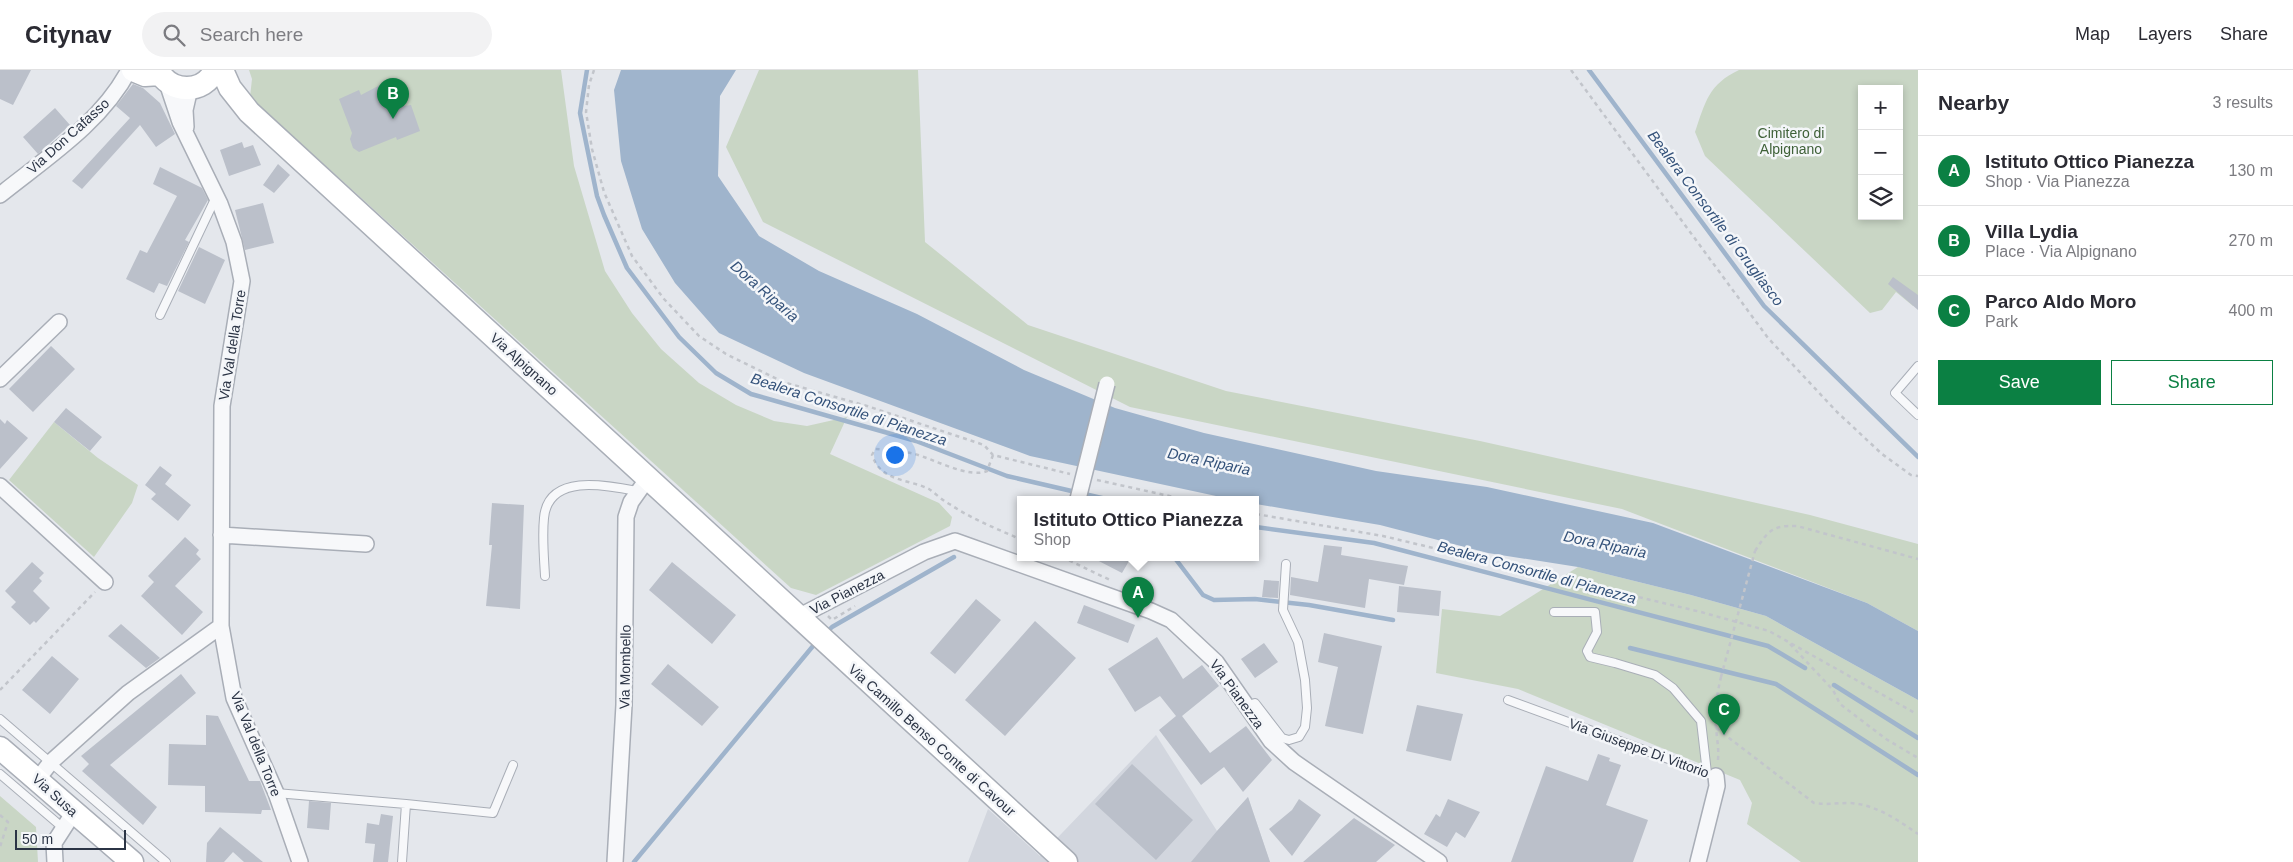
<!DOCTYPE html>
<meta charset="utf-8">
<style>
body{margin:0;font-family:Arial,sans-serif;background:#f2f2f3;color:#2b2b33}
.controls{position:absolute;right:15px;top:15px;display:grid;overflow:hidden;border-radius:0px;box-shadow:0 2px 8px #0003}
.controls button{width:45px;height:45px;display:grid;place-items:center;padding:0;border:0;border-bottom:1px solid #e1e1e2;background:#fff;color:#2b2b33;font:25px sans-serif}
.scale{position:absolute;left:15px;bottom:12px;width:111px;box-sizing:border-box;padding-left:5px;border:2px solid #2b3445;border-top:0;font-size:14px;line-height:18px;white-space:nowrap;color:#2b3445;-webkit-text-stroke:4px #f4f6f9;paint-order:stroke}
.you{position:absolute;left:894px;top:384px;width:18px;height:18px;margin:-12px;border:4px solid #fff;border-radius:50%;background:#1a73e8;box-shadow:0 0 0 8px #1a73e833}
.badge{display:grid;place-items:center;width:32px;height:32px;border-radius:50%;background:#0b8043;color:#fff;font-size:16px;font-weight:700}
.pin{position:absolute;translate:-50% -41px;filter:drop-shadow(0 1px 2px #0008)}
.pin::after{content:'';position:absolute;top:26px;width:18px;height:15px;background:inherit;clip-path:polygon(0 0,100% 0,50% 100%)}
.popup{position:absolute;left:1017px;top:426px;width:242px;height:65px;box-sizing:border-box;display:grid;place-content:center;border-radius:0px;background:#fff;filter:drop-shadow(0 1px 4px #0005);font-size:16px;white-space:nowrap;color:#7c7c81}
.popup b{font-size:19px;color:#2b2b33}
.popup::after{content:'';position:absolute;left:50%;top:100%;margin-left:-10px;border:10px solid transparent;border-top-color:#fff}
.list{margin:0;padding:0;list-style:none}
h2{display:flex;justify-content:space-between;align-items:center;height:65px;margin:0;padding:0 20px;font-size:21px}
h2 small{font-size:16px;font-weight:400;color:#7c7c81}
.list li{display:grid;grid-template-columns:32px 1fr auto;gap:15px;align-items:center;box-sizing:border-box;height:70px;padding:0 20px;border-top:1px solid #e1e1e2}
.list b{display:block;font-size:19px;white-space:nowrap}
.list p{margin:0;font-size:16px;white-space:nowrap;color:#7c7c81}
.list em{font-size:16px;font-style:normal;color:#7c7c81}
.actions{display:flex;gap:10px;padding:15px 20px}
.actions a{flex:1;padding:11px 0;border:1px solid #0b8043;border-radius:0px;text-align:center;font-size:18px;color:#0b8043}
.actions .main{background:#0b8043;color:#fff}
.icon{flex:none;width:28px;height:28px;fill:none;stroke:currentColor;stroke-width:2;stroke-linecap:round;stroke-linejoin:round}
.map{position:relative;flex:none;width:1918px;height:792px;overflow:hidden}
header{display:flex;align-items:center;gap:30px;box-sizing:border-box;height:70px;padding:0 25px;background:#fff;border-bottom:1px solid #e1e1e2}
header strong{font-size:24px}
nav{display:flex;gap:28px;margin-inline-start:auto;font-size:18px}
.search{width:350px;height:45px;background:#f2f2f3;display:flex;align-items:center;gap:12px;box-sizing:border-box;padding:0 18px;border-radius:28px;color:#7c7c81;font-size:19px}
main{display:flex}
aside{flex:1;background:#fff}
.map>svg:first-child{display:block}
.built{fill:#d2d6de}
.green{fill:#c9d6c5;fill-rule:evenodd}
.water{fill:#9fb4cc}
.lines{fill:none;stroke-linecap:round;stroke-linejoin:round}
.stream{stroke:#9fb4cc;stroke-width:4.5}
.building{fill:#bbc0ca}
.lane-casing{stroke:#a9aeb7;stroke-width:10}
.street-casing{stroke:#a9aeb7;stroke-width:18}
.secondary-casing{stroke:#a9aeb7;stroke-width:25}
.path{stroke:#c2c5cb;stroke-width:2.5;stroke-dasharray:4 4;stroke-linecap:butt}
.lane{stroke:#f7f8fa;stroke-width:8}
.street{stroke:#f7f8fa;stroke-width:15}
.secondary{stroke:#fff;stroke-width:22}
.street-bridge-casing{stroke:#a9aeb7;stroke-width:18;stroke-linecap:butt}
.path-bridge{stroke:#c2c5cb;stroke-width:2.5;stroke-dasharray:4 4;stroke-linecap:butt}
.street-bridge{stroke:#f7f8fa;stroke-width:15}
.labels{text-anchor:middle;dominant-baseline:central;stroke-width:5;stroke-linejoin:round;paint-order:stroke}
.park-label{font-size:14px;fill:#3f6138;stroke:#f4f6f9}
.street-label{font-size:14px;fill:#2b3445;stroke:#f4f6f9}
.water-label{font-size:15px;font-style:italic;fill:#34527a;stroke:#f4f6f9}
</style>
<header>
<strong>Citynav</strong>
<div class="search"><svg class="icon" aria-label="search" viewBox="0 0 24 24"><circle cx="10" cy="10" r="6"/><path d="M15 15l6 6"/></svg>Search here</div>
<nav><a>Map</a><a>Layers</a><a>Share</a></nav>
</header>
<main>
<div class="map">
<svg width="1918" height="792" viewBox="0 0 1918 792">
<rect width="100%" height="100%" fill="#e4e7ec"/>
<path class="built" d="M1156,665L1217,761L1248,727L1270,792H968L988,739L1040,786Z"/>
<path class="green" d="M249,0H561L574,96L605,201L632,243L661,279L699,313L736,335L774,351L807,356L847,347L830,384L939,433L952,447L950,456L816,525L791,518L250,27L252,9Z
M759,0H918L925,172L1028,255L1226,321L1480,371L1810,445L1918,474V561L1867,533L1622,439L1130,337L763,152L726,77Z
M1739,0H1918V230L1913,236L1896,222L1882,240L1870,243L1705,86L1695,62C1705,32 1709,14 1739,0ZM1862,19H1899V146H1862Z
M54,352L98,388L138,415L132,433L94,487L9,410Z
M1578,497L1691,525L1766,546L1918,630V792H1801L1747,754L1752,733L1740,710L1518,619L1436,603L1442,539L1500,546Z
M0,726L36,757L38,792H0Z"/>
<path class="water" d="M621,0H736L720,26L718,106L759,166L819,201L917,244L1024,300L1115,338L1204,363L1376,401L1487,417L1653,453L1867,533L1918,561V630L1766,546L1691,525L1578,497L1488,483L1380,455L1256,434V429H1230L1030,386L804,303L719,263L675,213L642,159L621,91L614,20Z"/>
<g class="lines">
<path class="stream" d="M587,0L580,43L597,126L604,145L627,198L679,267L716,303L751,324L916,371L1007,406L1106,429
M1589,0L1764,236L1918,387
M1256,457L1374,473L1768,576L1805,598
M1174,487L1203,525L1214,530L1255,529L1309,535L1393,550
M826,563L832,557L954,487
M1630,578L1776,614L1918,705
M1834,615L1918,668
M634,792L813,576"/>
</g>
<path class="building" d="M0,0H31L13,35L0,29Z
M384,13L386,18L395,14L404,36L411,35L420,61L397,70L396,67L359,82L353,78L350,69L352,63L339,29L359,20L361,25Z
M133,14L143,18L160,33L175,64L156,77L140,55L82,119L72,111L130,48L116,36Z
M55,38L70,55L38,84L23,67Z
M242,72L244,78L253,75L261,95L229,106L220,80Z
M278,94L290,105L274,123L263,115Z
M160,97L202,118L208,130L185,170L189,172L167,216L159,213L154,223L126,209L140,180L147,183L177,126L153,114Z
M263,133L274,173L245,180L235,140Z
M199,177L225,190L205,234L178,221Z
M1893,207L1918,225V240L1888,214Z
M51,276L75,299L33,342L9,319Z
M66,338L102,367L90,381L54,352Z
M0,349L5,354L7,350L28,368L0,399Z
M160,396L172,405L165,414L191,435L178,451L151,429L156,424L145,415Z
M492,433L524,435L520,539L486,536L492,475H489Z
M185,467L199,480L196,484L201,489L175,516L203,542L182,565L141,526L154,512L148,506Z
M1324,475L1342,477L1341,485L1408,496L1404,515L1369,509L1365,538L1290,525L1291,507L1318,512Z
M1091,487H1120L1129,491L1122,503Z
M32,492L44,503L39,508L42,511L33,521L50,538L36,553L34,551L30,555L11,537L16,532L5,521Z
M672,492L736,545L712,574L649,520Z
M1264,510L1279,511L1278,528L1262,527Z
M1399,516L1441,521L1439,546L1397,542Z
M976,529L1001,550L955,604L930,583Z
M1084,535L1135,555L1128,573L1077,553Z
M1035,551L1076,588L1005,666L965,630Z
M121,554L160,588L146,598L108,566Z
M1324,563L1382,576L1363,664L1325,656L1338,597L1318,592Z
M1157,567L1183,609L1202,595L1219,616L1182,646L1210,683L1246,656L1272,690L1243,722L1224,697L1201,715L1159,660L1176,646L1160,626L1135,642L1108,599Z
M1264,573L1278,592L1255,608L1241,589Z
M52,586L79,609L50,644L22,620Z
M668,594L719,637L702,656L651,614Z
M181,604L196,623L110,695L157,737L143,755L82,701L89,694L81,686Z
M1417,635L1463,644L1451,691L1406,681Z
M206,645L218,646L249,711H260L271,740H262L261,744L205,742V716L168,715L169,674L206,675Z
M1598,684L1610,688L1609,691L1621,695L1606,735L1648,750L1633,792H1511L1546,696L1588,711Z
M1132,694L1193,750L1156,790L1095,734Z
M1248,727L1270,792H1191L1217,761Z
M1299,729L1321,745L1292,786L1269,759L1292,740Z
M1448,729L1480,742L1465,768L1456,762L1447,777L1424,764L1436,744L1440,747Z
M309,731L331,733L329,760L307,758Z
M381,744L393,746L388,792H373L375,774L365,773L367,753L379,755Z
M1354,748L1395,775L1376,792H1303Z
M220,757L263,792H244L233,782L224,792H206L207,773Z"/>
<g class="lines">
<defs>
<path id="lane" d="M160,245L216,127
M1918,296L1895,323L1918,345
M545,506C544,487 542,467 544,448C548,403 606,415 637,421
M1554,542H1595L1597,562L1587,581L1590,587L1615,593L1655,605L1673,618L1701,651L1707,703
M1508,630L1712,705
M1246,636L1255,633L1282,668L1289,670L1299,667L1305,657L1307,638L1305,610L1298,572L1283,540L1286,494
M0,649L166,792
M0,704L62,757
M276,723L406,734L402,792
M406,734L493,743L513,695"/>
<path id="street" d="M166,10L180,52L220,134L234,172L242,211L222,336L221,556L234,628L276,723L300,792
M186,57L185,40L190,18
M0,125C46,88 101,53 129,0
M0,309L59,252
M0,416L105,512
M221,465L366,474
M798,547L924,482L955,471L1151,541L1171,550L1216,592L1271,671L1294,692L1439,792
M37,710L51,692L128,623L221,556
M55,792L54,773L74,742
M615,792L624,635L626,447L631,432L648,408
M1698,792L1717,716L1716,706"/>
<path id="secondary" d="M133,0L145,5L160,4
M158,0C170,24 204,24 215,0
M222,0L230,18L249,42L1066,792
M0,678L132,792"/>
</defs>
<use href="#lane" class="lane-casing"/>
<use href="#street" class="street-casing"/>
<use href="#secondary" class="secondary-casing"/>
<path class="path" d="M594,0L589,15L586,42L592,79L604,122L632,186L664,229L699,266L726,284L783,312L867,336L984,375L993,385L1070,404
M1571,0L1768,268L1837,342L1882,384L1911,405L1918,406
M993,385L987,401C970,409 933,389 915,384C902,381 888,380 875,379L872,385C881,412 909,409 929,419C936,424 943,431 951,435C972,449 997,459 1020,469
M1097,410L1183,429
M1256,444L1383,466L1701,542L1769,561L1915,643
M1755,481C1768,461 1772,455 1797,456L1918,489
M1062,487L1110,510
M828,546L832,550L855,536
M1790,574L1833,620L1840,634L1886,669L1918,688
M0,620L95,522
M1716,658L1814,733C1828,735 1836,733 1849,733C1875,734 1898,750 1918,764
M1718,690C1719,678 1717,670 1716,658C1714,641 1717,624 1721,607
M0,745L8,752L0,777"/>
<use href="#lane" class="lane"/>
<use href="#street" class="street"/>
<use href="#secondary" class="secondary"/>
<defs>
<path id="street-bridge" d="M1078,429L1107,314"/>
</defs>
<use href="#street-bridge" class="street-bridge-casing"/>
<path class="path-bridge" d="M1721,607L1755,481"/>
<use href="#street-bridge" class="street-bridge"/>
</g>
<g class="labels">
<g class="park-label">
<text x="1791" y="63">Cimitero di<tspan x="1791" dy="16">Alpignano</tspan></text>
</g>
<g class="street-label">
<text transform="translate(68 66) rotate(-42)">Via Don Cafasso</text>
<text transform="translate(232 275) rotate(-81)">Via Val della Torre</text>
<text transform="translate(524 294) rotate(42)">Via Alpignano</text>
<text transform="translate(847 522) rotate(-27)">Via Pianezza</text>
<text transform="translate(625 597) rotate(-89)">Via Mombello</text>
<text transform="translate(1237 624) rotate(54)">Via Pianezza</text>
<text transform="translate(932 670) rotate(42)">Via Camillo Benso Conte di Cavour</text>
<text transform="translate(256 674) rotate(68)">Via Val della Torre</text>
<text transform="translate(1639 678) rotate(20)">Via Giuseppe Di Vittorio</text>
<text transform="translate(55 725) rotate(42)">Via Susa</text>
</g>
<g class="water-label">
<text transform="translate(1716 148) rotate(53)">Bealera Consortile di Grugliasco</text>
<text transform="translate(765 221) rotate(41)">Dora Riparia</text>
<text transform="translate(849 339) rotate(18)">Bealera Consortile di Pianezza</text>
<text transform="translate(1209 391) rotate(12)">Dora Riparia</text>
<text transform="translate(1605 474) rotate(12)">Dora Riparia</text>
<text transform="translate(1537 502) rotate(15)">Bealera Consortile di Pianezza</text>
</g>
</g>
</svg>
<div class="controls">
<button>+</button>
<button>−</button>
<button><svg class="icon" aria-label="layers" viewBox="0 0 24 24"><path d="M12 4l9 5-9 5-9-5zM3 14l9 5 9-5"/></svg></button>
</div>
<div class="scale">50 m</div>
<div class="you"></div>
<div class="pin badge" style="left:1138px;top:548px">A</div>
<div class="popup"><b>Istituto Ottico Pianezza</b>Shop</div>
<div class="pin badge" style="left:393px;top:49px">B</div>
<div class="pin badge" style="left:1724px;top:665px">C</div>
</div>
<aside>
<h2>Nearby<small>3 results</small></h2>
<ul class="list">
<li><span class="badge">A</span><div><b>Istituto Ottico Pianezza</b><p>Shop · Via Pianezza</p></div><em>130 m</em></li>
<li><span class="badge">B</span><div><b>Villa Lydia</b><p>Place · Via Alpignano</p></div><em>270 m</em></li>
<li><span class="badge">C</span><div><b>Parco Aldo Moro</b><p>Park</p></div><em>400 m</em></li>
</ul>
<div class="actions"><a class="main">Save</a><a>Share</a></div>
</aside>
</main>
